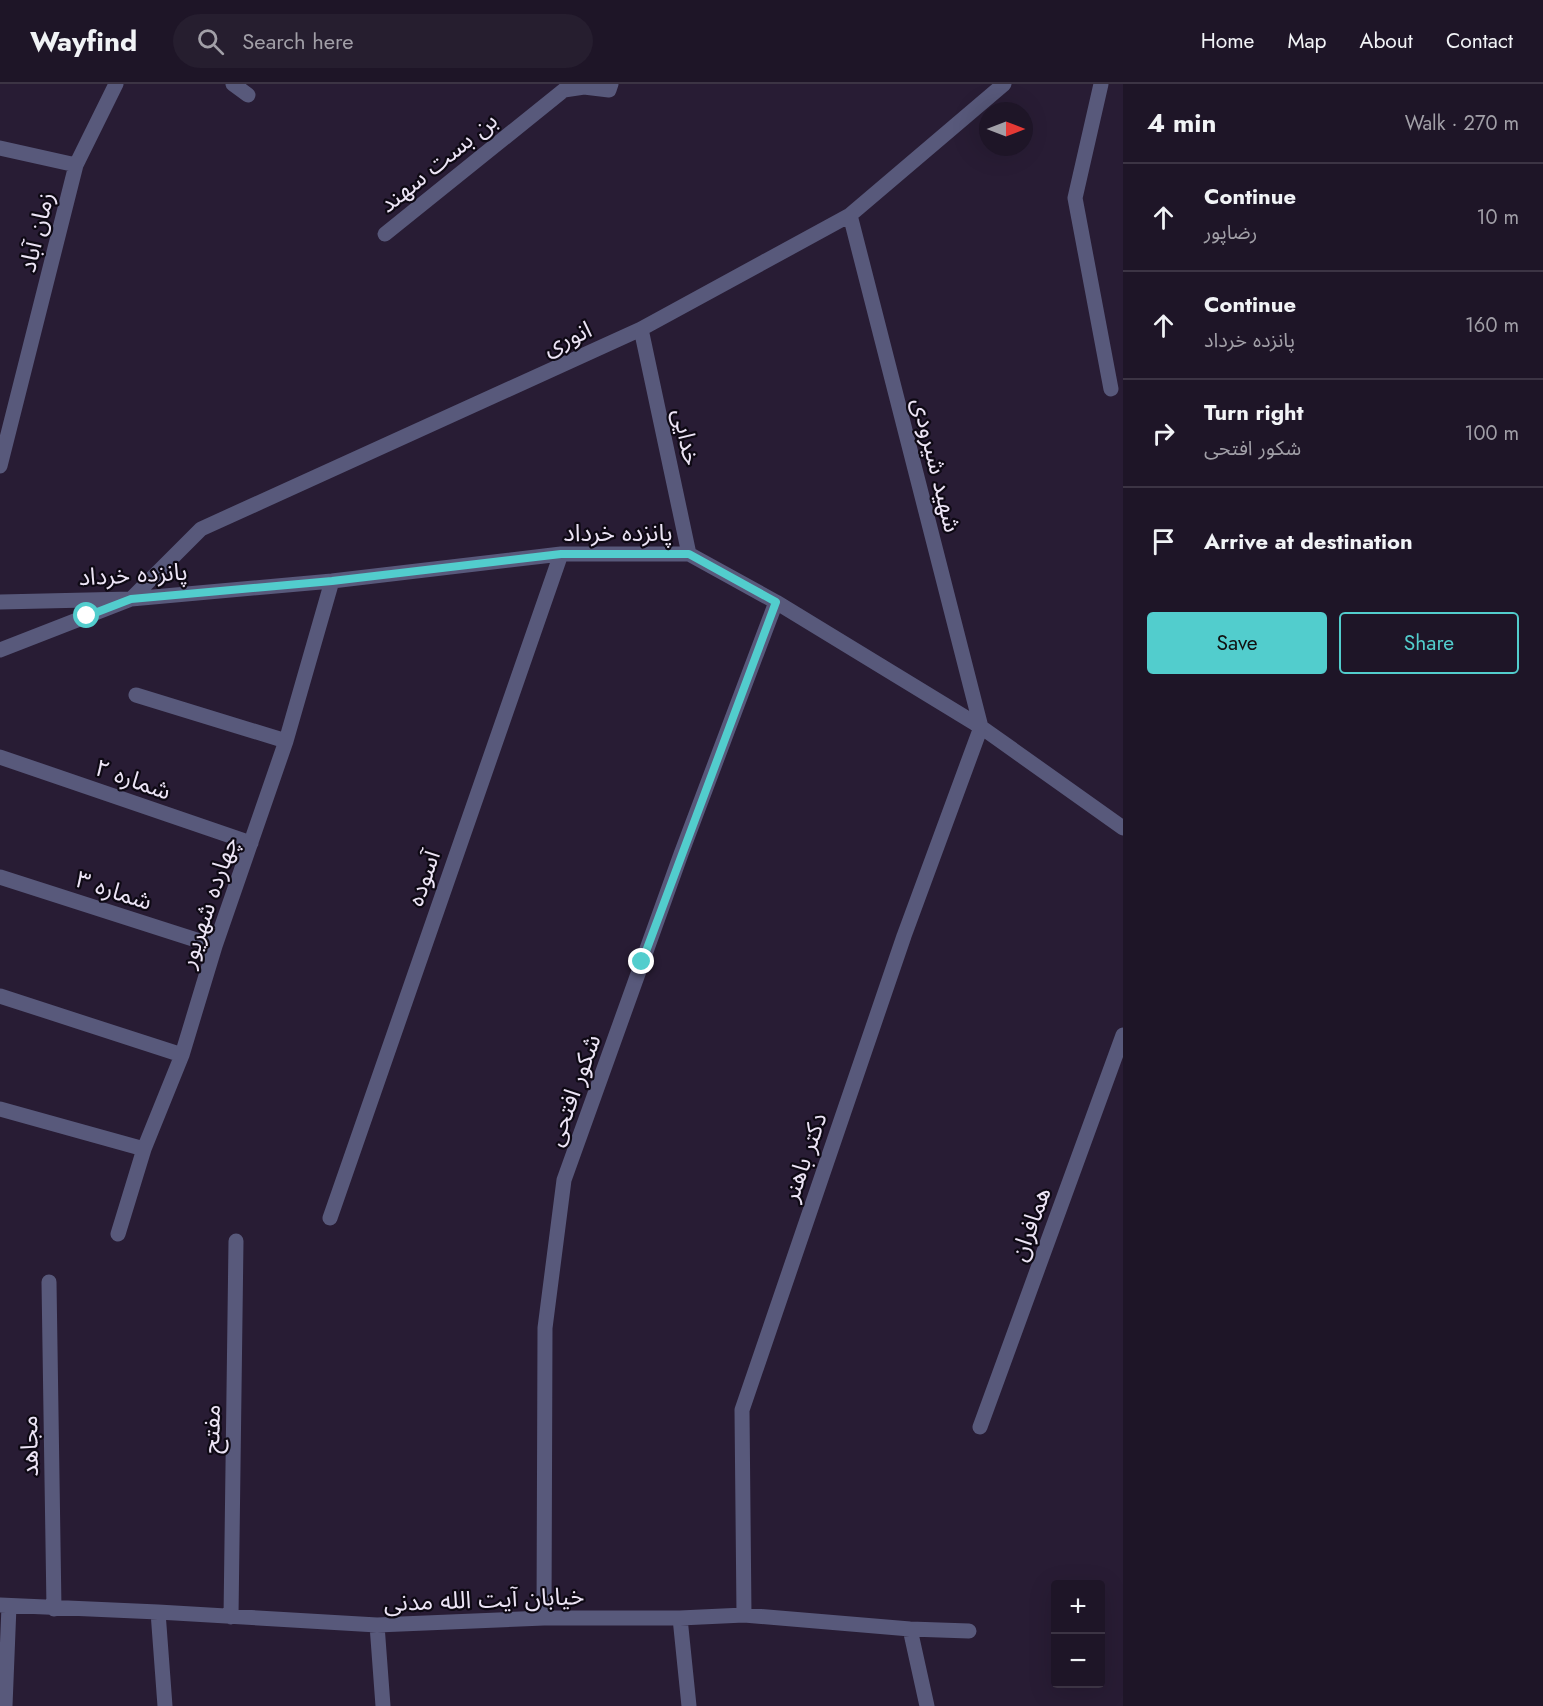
<!DOCTYPE html>
<meta charset="utf-8">
<style>
body{margin:0;font-family:Jost,"Noto Sans Arabic",sans-serif;background:#261e2f;color:#f1f3f6}
.controls{position:absolute;right:18px;bottom:18px;display:grid;overflow:hidden;border-radius:6px;box-shadow:0 6px 24px #0002}
.controls button{width:54px;height:54px;display:grid;place-items:center;padding:0;border:0;border-bottom:2px solid #3c3444;background:#1e1527;color:#f1f3f6;font:30px sans-serif}
.compass{position:absolute;left:979px;top:18px;width:54px;height:54px;border-radius:50%;background:#1e1527;box-shadow:0 6px 24px #0002;rotate:90deg}
.stop{position:absolute;width:18px;height:18px;margin:-14px;border:4px solid #52cdcd;border-radius:50%;background:#fff}
.stop.end{background:#52cdcd;border-color:#fff;box-shadow:0 2px 6px #0008}
.list{margin:0;padding:0;list-style:none}
h2{display:flex;justify-content:space-between;align-items:center;height:78px;margin:0;padding:0 24px;font-size:26px}
h2 small{font-size:20px;font-weight:400;color:#a19fa7}
.list li{display:grid;grid-template-columns:39px 1fr auto;gap:18px;align-items:center;box-sizing:border-box;height:108px;padding:0 24px;border-top:2px solid #3c3444}
.list b{display:block;font-size:22px;white-space:nowrap}
.list p{margin:0;font-size:20px;white-space:nowrap;color:#a19fa7}
.list em{font-size:20px;font-style:normal;color:#a19fa7}
.actions{display:flex;gap:12px;padding:18px 24px}
.actions a{flex:1;padding:14px 0;border:2px solid #52cdcd;border-radius:6px;text-align:center;font-size:21px;color:#52cdcd}
.actions .main{background:#52cdcd;color:#111}
.icon{flex:none;width:33px;height:33px;fill:none;stroke:currentColor;stroke-width:2;stroke-linecap:round;stroke-linejoin:round}
.map{position:relative;flex:none;width:1123px;height:1622px;overflow:hidden}
header{display:flex;align-items:center;gap:36px;box-sizing:border-box;height:84px;padding:0 30px;background:#1e1527;border-bottom:2px solid #3c3444}
header strong{font-size:28px}
nav{display:flex;gap:33px;margin-inline-start:auto;font-size:21px}
.search{width:420px;height:54px;background:#261e2f;display:flex;align-items:center;gap:15px;box-sizing:border-box;padding:0 21px;border-radius:33px;color:#a19fa7;font-size:22px}
main{display:flex}
aside{flex:1;background:#1e1527}
.map>svg:first-child{display:block}
.lines{fill:none;stroke-linecap:round;stroke-linejoin:round}
.minor{stroke:#58597b;stroke-width:15}
.route{stroke:#52cdcd;stroke-width:8}
.labels{text-anchor:middle;dominant-baseline:central;stroke-width:4.5;stroke-linejoin:round;paint-order:stroke}
.street-label{font-size:24px;fill:#ece4f5;stroke:#0e0914}
</style>
<header>
<strong>Wayfind</strong>
<div class="search"><svg class="icon" aria-label="search" viewBox="0 0 24 24"><circle cx="10" cy="10" r="6"/><path d="M15 15l6 6"/></svg>Search here</div>
<nav><a>Home</a><a>Map</a><a>About</a><a>Contact</a></nav>
</header>
<main>
<div class="map">
<svg width="1123" height="1622" viewBox="0 0 1123 1622">
<rect width="100%" height="100%" fill="#281c34"/>
<g class="lines">
<path class="minor" d="M233,0L248,11
M1101,0L1075,114L1111,305
M0,64L76,81
M385,150L564,6L584,3L609,6L611,0
M641,245L689,470
M0,382L76,81L116,0
M0,518L131,515L332,497L561,470H689L776,518L981,643L1123,744
M0,566L131,515L201,445L641,245L850,131L1004,0
M136,611L286,657
M0,673L251,759
M0,793L215,862
M0,912L182,971
M0,1025L144,1065
M330,1134L561,470
M118,1150L144,1065L182,971L215,862L286,657L332,497
M49,1198L54,1525
M980,1343L1123,951
M0,1521L158,1528L377,1541L544,1534H680L744,1531L910,1545L969,1547
M158,1528L165,1622
M744,1531L742,1326L904,852L981,643L850,131
M231,1533L236,1157
M544,1534L545,1244L564,1096L681,770L776,518
M680,1534L689,1622
M377,1541L383,1622
M910,1545L927,1622
M5,1622L9,1522"/>
</g>
<g class="lines">
<path class="route" d="M87,532L131,515L332,497L561,470H689L776,518L642,878"/>
</g>
<g class="labels">
<g class="street-label">
<text transform="translate(438 78) rotate(-39)">بن بست سهند</text>
<text transform="translate(36 148) rotate(-76)">زمان آباد</text>
<text transform="translate(567 254) rotate(-24)">انوری</text>
<text transform="translate(687 353) rotate(78)">خدایی</text>
<text transform="translate(937 381) rotate(76)">شهید شیرودی</text>
<text x="618" y="448">پانزده خرداد</text>
<text transform="translate(133 490) rotate(-3)">پانزده خرداد</text>
<text transform="translate(133 695) rotate(19)">شماره ۲</text>
<text transform="translate(423 794) rotate(-71)">آسوده</text>
<text transform="translate(114 806) rotate(18)">شماره ۳</text>
<text transform="translate(208 818) rotate(-71)">چهارده شهریور</text>
<text transform="translate(573 1006) rotate(-70)">شکور افتحی</text>
<text transform="translate(804 1073) rotate(-71)">دکتر باهنر</text>
<text transform="translate(1030 1140) rotate(-70)">همافران</text>
<text transform="translate(211 1345) rotate(-89)">مفتح</text>
<text transform="translate(29 1362) rotate(-91)">مجاهد</text>
<text transform="translate(484 1515) rotate(-2)">خیابان آیت الله مدنی</text>
</g>
</g>
</svg>
<div class="controls">
<button>+</button>
<button>−</button>
</div>
<svg class="compass" viewBox="-18 -18 36 36"><path d="M0-13l5 13h-10z" fill="#e53935"/><path d="M0 13l5-13h-10z" fill="#a19fa7"/></svg>
<div class="stop" style="left:87px;top:532px"></div>
<div class="stop end" style="left:642px;top:878px"></div>
</div>
<aside>
<h2>4 min<small>Walk · 270 m</small></h2>
<ul class="list">
<li><svg class="icon" aria-label="ahead" viewBox="0 0 24 24"><path d="M12 20V5M6 11l6-6 6 6"/></svg><div><b>Continue</b><p>رضاپور</p></div><em>10 m</em></li>
<li><svg class="icon" aria-label="ahead" viewBox="0 0 24 24"><path d="M12 20V5M6 11l6-6 6 6"/></svg><div><b>Continue</b><p>پانزده خرداد</p></div><em>160 m</em></li>
<li><svg class="icon" aria-label="right" viewBox="0 0 24 24"><path d="M7 20v-9h11M14 6l5 5-5 5"/></svg><div><b>Turn right</b><p>شکور افتحی</p></div><em>100 m</em></li>
<li><svg class="icon" aria-label="arrive" viewBox="0 0 24 24"><path d="M6 21V4h12l-3 4 3 4H6"/></svg><div><b>Arrive at destination</b></div></li>
</ul>
<div class="actions"><a class="main">Save</a><a>Share</a></div>
</aside>
</main>
